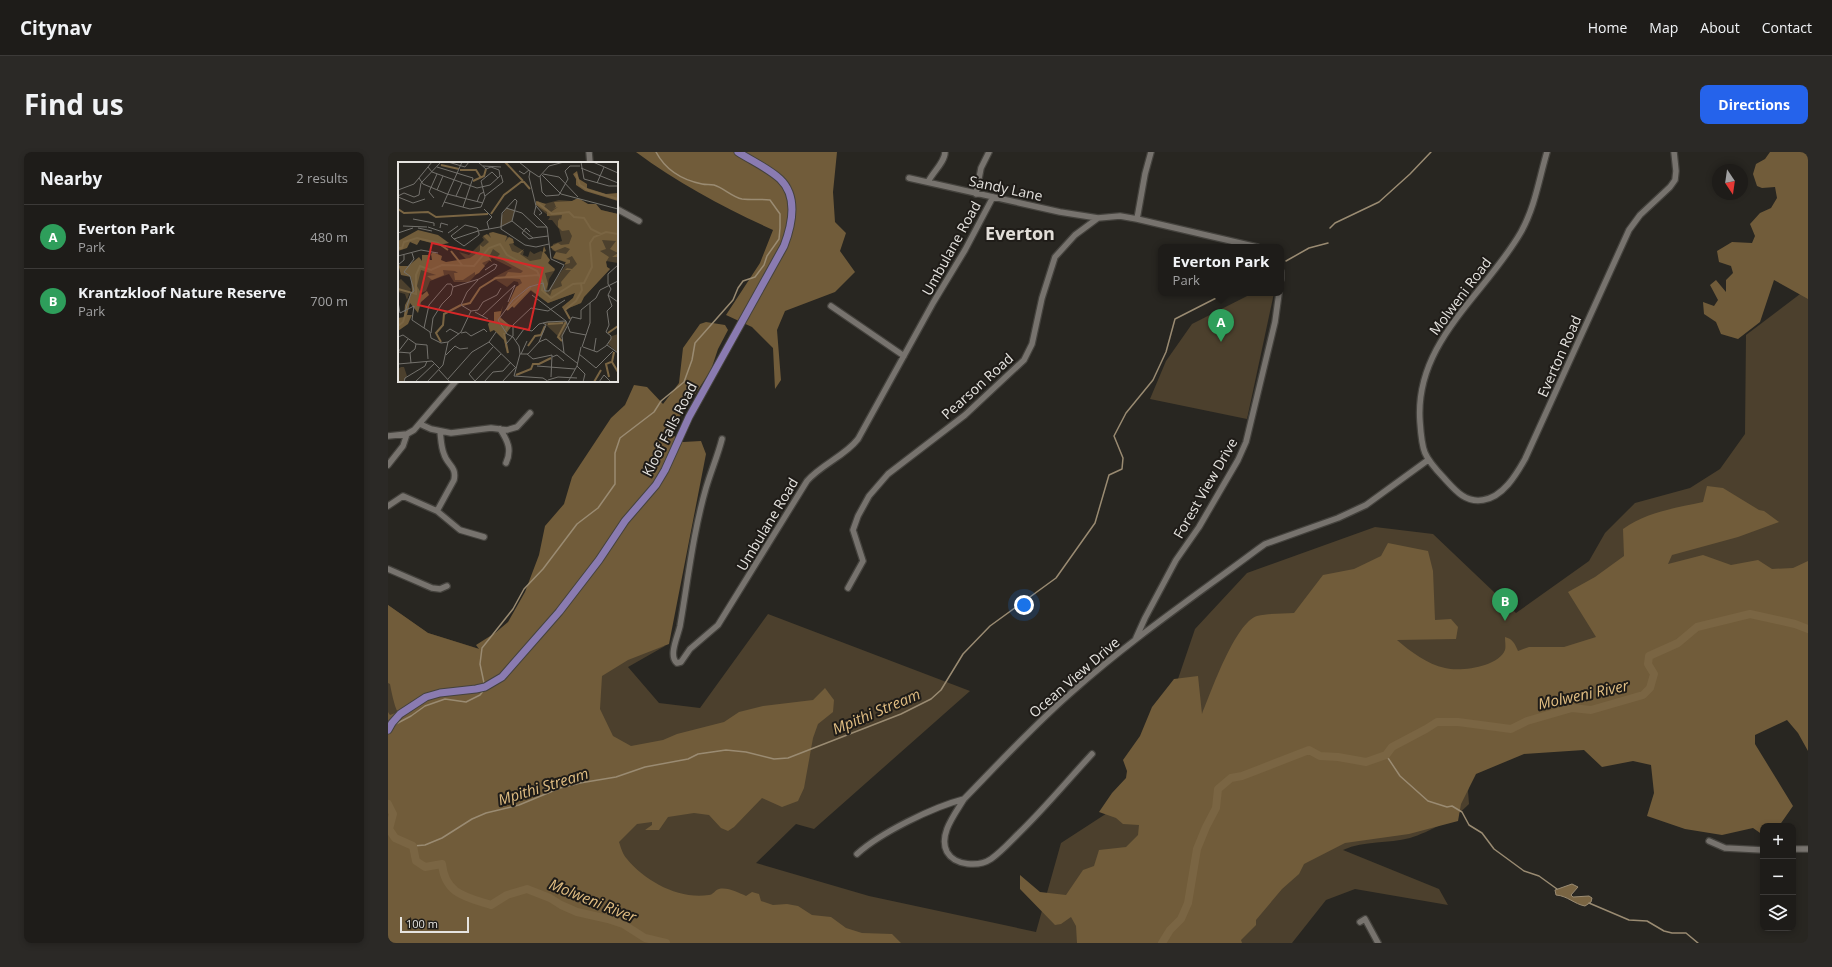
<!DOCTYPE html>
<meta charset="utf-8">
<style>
body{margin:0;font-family:"Open Sans",sans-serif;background:#2b2926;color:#f1f3f6}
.controls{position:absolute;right:12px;bottom:12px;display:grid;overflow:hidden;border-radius:8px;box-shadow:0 2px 6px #0003}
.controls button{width:36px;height:36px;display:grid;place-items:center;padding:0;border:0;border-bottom:1px solid #3c3a38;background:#1e1c19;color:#f1f3f6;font:20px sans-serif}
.compass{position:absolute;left:1324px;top:12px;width:36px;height:36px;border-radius:50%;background:#1e1c19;box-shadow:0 2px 6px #0003;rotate:167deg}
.scale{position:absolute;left:12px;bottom:10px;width:69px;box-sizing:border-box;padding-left:4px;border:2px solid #e6e4e0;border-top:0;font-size:11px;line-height:14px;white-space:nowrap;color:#e6e4e0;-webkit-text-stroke:3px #1f1c18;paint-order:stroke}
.you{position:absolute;left:636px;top:453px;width:14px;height:14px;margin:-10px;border:3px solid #fff;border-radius:50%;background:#1a73e8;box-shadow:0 0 0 6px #1a73e833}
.badge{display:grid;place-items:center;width:26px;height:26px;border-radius:50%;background:#2563eb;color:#fff;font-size:13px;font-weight:700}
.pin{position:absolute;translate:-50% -33px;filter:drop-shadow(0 1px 2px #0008)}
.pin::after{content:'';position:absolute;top:21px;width:14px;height:12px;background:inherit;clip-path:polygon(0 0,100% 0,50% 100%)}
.popup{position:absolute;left:770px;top:92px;width:126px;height:52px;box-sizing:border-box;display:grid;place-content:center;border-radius:8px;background:#1e1c19;filter:drop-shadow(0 1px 3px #0005);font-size:13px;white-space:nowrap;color:#a1a1a2}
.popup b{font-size:15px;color:#f1f3f6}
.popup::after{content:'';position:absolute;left:50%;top:100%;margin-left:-8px;border:8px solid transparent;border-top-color:#1e1c19}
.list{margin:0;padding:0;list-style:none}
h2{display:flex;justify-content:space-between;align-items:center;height:52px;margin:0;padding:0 16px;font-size:17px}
h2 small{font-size:13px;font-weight:400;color:#a1a1a2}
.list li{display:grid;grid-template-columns:26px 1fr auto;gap:12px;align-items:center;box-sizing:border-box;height:64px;padding:0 16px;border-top:1px solid #3c3a38}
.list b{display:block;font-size:15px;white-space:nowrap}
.list p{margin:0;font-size:13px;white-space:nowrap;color:#a1a1a2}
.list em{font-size:13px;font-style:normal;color:#a1a1a2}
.icon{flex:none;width:22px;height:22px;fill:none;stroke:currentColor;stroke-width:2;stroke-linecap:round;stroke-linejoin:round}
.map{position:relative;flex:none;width:1420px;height:791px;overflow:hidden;border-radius:8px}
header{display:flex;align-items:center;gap:24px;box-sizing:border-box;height:56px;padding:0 20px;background:#1e1c19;border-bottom:1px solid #3c3a38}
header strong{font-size:19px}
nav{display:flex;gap:22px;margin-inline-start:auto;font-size:14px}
.intro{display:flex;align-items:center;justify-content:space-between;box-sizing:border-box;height:96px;padding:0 24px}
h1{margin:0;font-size:28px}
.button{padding:10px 18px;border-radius:8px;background:#2563eb;color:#fff;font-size:14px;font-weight:700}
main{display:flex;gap:24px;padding:0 24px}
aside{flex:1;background:#1e1c19;border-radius:8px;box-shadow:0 2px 6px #0003}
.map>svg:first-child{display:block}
.green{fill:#4c402d}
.forest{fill:#715c3a}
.water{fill:#7a6543;stroke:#9a8b72}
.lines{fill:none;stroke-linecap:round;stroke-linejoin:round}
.stream{stroke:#9a8b72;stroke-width:1.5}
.river{stroke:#7a6543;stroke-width:8}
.minor-casing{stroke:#44423d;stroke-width:8}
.major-casing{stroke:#44423d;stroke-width:9}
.minor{stroke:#77736e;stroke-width:5.5}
.major{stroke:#8a7bb1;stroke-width:7}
.labels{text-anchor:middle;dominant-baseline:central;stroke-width:4;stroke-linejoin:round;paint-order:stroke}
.street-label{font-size:14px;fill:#e6e4e0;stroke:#1f1c18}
.water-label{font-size:15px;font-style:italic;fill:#e1be83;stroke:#1f1c18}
.district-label{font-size:18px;font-weight:bold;fill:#e2ded8;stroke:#1f1c18}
.inset-river{fill:none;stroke:#7a6543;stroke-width:2}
.inset-road{fill:none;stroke:#74726d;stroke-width:1}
.view{fill:#d62828;fill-opacity:0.15;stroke:#d62828;stroke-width:2}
.inset-edge{fill:none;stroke:#e6e4e0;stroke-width:2}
</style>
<header>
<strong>Citynav</strong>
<nav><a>Home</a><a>Map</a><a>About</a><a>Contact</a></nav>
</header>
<div class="intro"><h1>Find us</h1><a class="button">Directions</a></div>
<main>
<aside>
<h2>Nearby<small>2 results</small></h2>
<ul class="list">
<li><span class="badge" style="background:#2e9e5b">A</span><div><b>Everton Park</b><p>Park</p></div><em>480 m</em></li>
<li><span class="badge" style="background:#2e9e5b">B</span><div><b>Krantzkloof Nature Reserve</b><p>Park</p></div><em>700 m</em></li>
</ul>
</aside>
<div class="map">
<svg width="1420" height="791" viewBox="0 0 1420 791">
<rect width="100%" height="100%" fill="#282621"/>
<path class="green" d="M1420,136V541L1194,589L1130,594L1085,620L1080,639L1081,652C1068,666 1041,680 1022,686C1000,692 977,688 955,698L1051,737L1060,753L967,737L938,748L904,791H0V453L40,481L95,498L277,494L240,515L271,551L312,556L380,462L582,539L426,677L408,672L368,711L481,744L648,780L673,691L730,654L776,568L807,477L859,421L987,375L1045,382L1128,461L1201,409L1217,381L1247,351L1302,336L1332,317L1357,282L1358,183Z
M865,141H886L859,267L762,247L778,209L804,172Z"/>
<path class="forest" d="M248,0H449L445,40L447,70L458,81L452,99L467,120L447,140L397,159L389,178L393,228L387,237L385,196L364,175L338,163L372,111L385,78C337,56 291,32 248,0Z
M1382,0H1420V147L1386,128L1372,170L1350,187L1333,182L1328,170L1316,162L1315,150L1326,154L1330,148L1322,133L1328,128L1338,140V128L1345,121L1343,114L1331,110L1329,99L1344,90L1364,91L1367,84L1362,72L1372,61L1383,56L1389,46L1387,35L1374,36L1369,34L1365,22L1368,12L1377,7Z
M318,170L337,173L340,178L330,197L323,218L294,262L285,271L286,284L295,290L313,289L318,302L281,492L240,508L214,524L212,557L225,584L243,594L275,588L289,582L336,570L351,560L375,554L425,548L437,536L446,548L445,560L430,572L425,586L416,636L410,649L394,655L374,646L346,675L340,679L333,676L321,663L306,661L280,665L271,678H257L264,673V670L249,672L231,690C233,696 235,703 239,707C257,729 291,748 321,743C325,743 327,738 331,737C340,735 351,741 358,744L364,740L371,742L373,749L385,753L399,752L410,754L424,763L443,765L458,776L474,781L504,782L513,791H0V560L2,563L10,560C7,557 3,538 2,532L0,531V453L40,481L91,497L88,493L107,481L120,470L137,440L151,403L157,374L176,352L184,325L223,266L237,253L246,233L259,235L275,252L291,231L295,196L312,172Z
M1319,334L1335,336L1371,358L1376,359L1391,370L1350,385L1284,403L1280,412L1315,403L1343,413L1370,408L1384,417L1405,416L1420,409V599L1410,581L1399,568L1367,583V592L1405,654L1391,674H1375V683L1365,676L1334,683L1297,677L1259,664L1266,641L1263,613L1245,609L1214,615L1196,598L1136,602L1088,622L1073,652L1070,669L1021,682L957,691L916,712L911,722L894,737L868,768V773L853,788L854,791H689L688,774L683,765L673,772L667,773L632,737V723L652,740L678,743L695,718L706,714L711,698L738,695L750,683L751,673L735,672L728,666L711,660L724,641L738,626L739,619L735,608L752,584L764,555L786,527L810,524L814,562C823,540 847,471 869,464C881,461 895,462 906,461L935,423L966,417L993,404L1000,391L1040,399L1045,419L1047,468L1063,467L1070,475L1068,487L1009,488C1023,500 1039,512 1057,516C1072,520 1110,515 1117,498C1118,495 1117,489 1117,485C1125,487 1127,492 1130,499L1141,495H1176L1208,485L1180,440L1207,425L1236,404L1235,377C1259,360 1287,356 1315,350Z"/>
<path class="water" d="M1184,732L1190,735L1183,743L1185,745L1201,744L1204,746L1203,750L1197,754C1186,752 1180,744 1168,743L1167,738Z"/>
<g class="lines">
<path class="stream" d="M942,76L947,71L991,50L1022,22L1043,0
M898,109L921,96L940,91
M96,531L92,512L94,496L125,457L136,437L155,417L189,372L210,356L227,332V301L232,286L266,260L273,249L296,230L304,208L307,191L345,148L350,136L355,129L367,125L376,113L379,104L391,87L392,76V62L382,48C373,47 363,48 354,47C344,45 336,36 326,33C322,32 318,33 314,32C294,28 278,19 268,0
M6,573L23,564L37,554L57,547L78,550L92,543L96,538
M998,603L1012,624L1040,649L1059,655L1064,654L1074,660L1081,673L1094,681L1106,697L1136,719L1151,724L1169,737
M25,694L37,693L54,686L84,667L98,661L131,653L172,636L192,631L228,625L257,615L300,607L310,602L338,598L358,600L386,607L400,606L513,562L543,547L553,538L575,502L602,474L668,426L707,371L721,323L734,317L735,306L726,284L738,261L765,228L778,200L787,167L838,141
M1201,751L1241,768L1259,769L1276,779L1284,781H1298L1310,791"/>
<path class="river" d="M0,652L5,662L1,677L7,686L25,694L28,709L37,715L54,712C57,742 78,745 103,753L119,743L139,737L162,746L173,753L189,760L220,767L235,772L257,786L278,791
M774,791L782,778L793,767L800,751L809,697L818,675L828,656L830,637L843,626L854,624L921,598L932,604L950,605L978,610L998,603L1004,595L1038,577L1049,570H1070L1123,577L1139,569L1184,556L1203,558L1255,543L1262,536L1266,522L1260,512L1261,504L1290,491L1309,475L1362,462L1407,472L1420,477"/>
<defs>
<path id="minor" d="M201,0L202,11
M1159,0C1151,27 1147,55 1133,80C1097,143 1026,190 1032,270C1034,299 1035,304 1056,326C1067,338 1077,351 1095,348C1115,345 1128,323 1137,307L1241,78L1252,63L1282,35L1287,28L1288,19L1286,0
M521,26L672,60L710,66
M540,30C545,20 557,10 557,0
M588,42L593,16L601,0
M229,57L251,69
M749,67L869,95
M893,120V127
M443,154L516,204
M32,272L43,277L63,281L103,276L119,278L129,275L142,261
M112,277C120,289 124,298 118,311
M0,284L19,282L26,278L68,229
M334,287C330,303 323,319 318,336C305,381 300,428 292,474C290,484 280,504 289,511L293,510L302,497L330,473L419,329C434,312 457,304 470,287L545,151L577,98L605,45
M0,313L15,294L19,282
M0,354L15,344L49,359L72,378L96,385
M49,359L66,328C69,314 59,313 56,302C53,295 53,287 52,279
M0,417L44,436L52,437L59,434
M460,436L475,409L465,378L470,364L481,344L500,322L577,263L636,208L644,192L654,146L667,105L687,83L710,66L732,64L749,67L757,22L763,0
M748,486L757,466L788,408L811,375L850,308L858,290L887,170L891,141
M704,602C679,629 656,657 630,682C621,691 613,700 603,707C591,715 567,714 559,700C550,683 567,662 576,647C611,611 646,573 684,540C742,488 807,444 870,397L877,392L950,366L978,353L1040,308
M1321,689L1337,696L1375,698
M1405,697H1420
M469,702C492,681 545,655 576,647
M972,770L977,767L990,791"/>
<path id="major" d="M0,578L4,571L12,562L38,545L52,541L88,537L97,535L114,525L171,460L211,408L237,369L268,333L277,318L301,265L396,94C404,73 411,45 392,27C380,16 364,9 350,0"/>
</defs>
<use href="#minor" class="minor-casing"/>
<use href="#major" class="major-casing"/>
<use href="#minor" class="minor"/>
<use href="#major" class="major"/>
</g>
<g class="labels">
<g class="street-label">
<text transform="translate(618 36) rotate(12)">Sandy Lane</text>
<text transform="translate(563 96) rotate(-61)">Umbulane Road</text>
<text transform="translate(1072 144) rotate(-53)">Molweni Road</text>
<text transform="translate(1171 204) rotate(-66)">Everton Road</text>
<text transform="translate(589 234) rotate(-42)">Pearson Road</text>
<text transform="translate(281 277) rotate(-63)">Kloof Falls Road</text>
<text transform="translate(817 336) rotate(-60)">Forest View Drive</text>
<text transform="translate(379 372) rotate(-59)">Umbulane Road</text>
<text transform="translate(686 525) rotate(-41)">Ocean View Drive</text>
</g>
<g class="water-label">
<text transform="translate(1195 542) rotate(-12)">Molweni River</text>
<text transform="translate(488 559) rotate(-23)">Mpithi Stream</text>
<text transform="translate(155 634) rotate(-17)">Mpithi Stream</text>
<text transform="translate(205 748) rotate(22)">Molweni River</text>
</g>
<g class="district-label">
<text x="632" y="81">Everton</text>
</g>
</g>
<g transform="translate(10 10)">
<rect width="220" height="220" fill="#282621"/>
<path d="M180,36L190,42H198L203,48L220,52V101L208,99L209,105L212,107L186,135L183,141L166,148L164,145L175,136L177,131L150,141L129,126L118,125L121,124L120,120L116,119L109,125L95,116L114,106L94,96L71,120H56L51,112L32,119L28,129L21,132L13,110L68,97L61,90L71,93L86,78L84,75L94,71L113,76L116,83L126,89L125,93L130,95L132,89L136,92L143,89L149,93L151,105L157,108L151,117L149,130L169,101L155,96L158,90L154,88L155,82L164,79L161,67L154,58H150L152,55L140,45V39L146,42L161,38L174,39ZM108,46L117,48L114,59L102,65L103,55ZM3,117L13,127L9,138L7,132L0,130V119ZM151,159L160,161L168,159L169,163L163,177L146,161ZM220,172V191L210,182L214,174ZM3,205H6L9,214L5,220H0V207Z" fill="#4c402d"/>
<path d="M179,9L181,17L189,22V26L208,32L220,31V39L187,29L178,23V17L175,12ZM180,36L190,42H198L203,48L220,52V95H214L220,91L212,87L218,79L204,78L208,87L202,89L211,95L208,100L209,105L212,107L186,135L183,141L166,148L164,145L175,136L177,131L150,141L133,128L116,146L114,144L107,149L118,125L124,121L122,117L106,116L110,110L123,111L125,109L99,95L102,92L95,87L91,95L94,100L91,98L84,101L87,104L81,111L77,113V110L65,118H57L56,111H60L57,109L45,108L46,113L34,118L29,114L38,113L23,108L19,124L24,133L29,129L31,133L23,140L20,151L12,141L9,153H14L10,162L0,169V156L6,155L7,143L14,130L13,115L3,113L0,102L2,104H10L21,95L24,99V93H30L32,98H34L33,92L35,90L44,94L43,98L48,100L72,96L82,89V83L85,85L91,80L85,74L89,72L93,76L91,71L95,70L109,74L107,80L111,75L115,77L116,81L111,82L114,89L120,91L126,87L122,92L132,99L143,97L146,84L148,89L146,90L152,98L150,101L157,107L156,109L147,111L150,122L147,131L150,134H148H152L154,128L164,124L163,120L173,108H167L169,106L174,107L179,102L174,94L168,97L172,98V101L166,103L168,100L155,96L158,90L168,92L172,87L167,85L157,89L152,85L160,81L163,83L171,82L174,74L171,68L164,69L160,65V59L162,56L163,58L164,53L149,54V50L138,43V39L148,42L146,45L153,50L160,45L155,47L158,45L156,40L174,39ZM20,68L40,73L51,81L41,83L22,78L19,83L12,80L9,86L0,89V79ZM105,143L102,155L113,165L107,173L109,192L106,178L96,168L92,170L90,162L92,159L96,160V150L103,149Z" fill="#715c3a"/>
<path class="inset-river" d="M107,0L125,19M43,3L61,7M62,8H78L83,16M178,12L182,23L190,28L220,37M75,19L86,14L88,7M139,40L154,52L171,50L176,55L186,56L193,67L203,72M0,47L6,51L30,50L38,55L90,52M93,52L106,33L123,20H126L132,27M0,86H4L6,80L19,76L40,81L50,88M53,89L64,103M0,127L18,132V113L22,104L33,108L44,103L76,104L91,86L102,82L109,93L139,109L145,121L144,128L153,136L175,122L186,121L194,105L192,81L196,75L208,70L220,72M64,143L72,141L82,126L98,116L141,113M109,148L133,125M102,157L110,163L108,168M172,157L167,148L178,139L184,128L183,122M150,162L165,161M0,164L5,160L8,150M106,171L110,191M210,171L220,164M164,179L160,175L168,160M43,180L38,171L45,163L46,152L63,143M130,184L137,174L143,173L147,164M216,190L214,200L220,210M118,213L133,207L135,202H141L153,196M211,215L208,202L213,200M196,220L203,208"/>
<path class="inset-road" d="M50,0L67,5L71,0M121,0L132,9L131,15L138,44L136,52L149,65L153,97L166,103L151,129H147L145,121L131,125L115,138L100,158L109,172L115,175L121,184L122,192L116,214L145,216L151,220M183,0L186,17L211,24H220M195,0L220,11M85,4L103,5M30,5L34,10L79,26L92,23L102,14L101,8L93,5L88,7L80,0M39,5L75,16L65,45M183,6L220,21M121,9L126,12L131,8M132,9L141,15L151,4L166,0M145,12L161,15L180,35M144,13L163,32L220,47M142,14L144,30L148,34L161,33L170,17L167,9L172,4H182M21,16L25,22L49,32L85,41M199,21L206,5M0,28L16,22L34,0M39,28L45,14M0,34L6,31L16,35L21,33L23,21L43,0M58,34L64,21M87,34L105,20L103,13M0,35L15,41L27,37M36,36L31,30L39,12M46,40L72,47L83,45L87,35L83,19L94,10L100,16M79,40L82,32L86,30M138,44L144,51L141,53M44,45L64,0M108,46L124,51L139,65H149M86,47L94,55L89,60L91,67M15,57L36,61V64M114,59L119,39L117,37L104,51L103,67L127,83L138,85L151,82M5,64L29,65M30,65L45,70M20,66L34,69M42,66L43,61L50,63M132,70L128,66L124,71L131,77L135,76M0,71L15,66M50,71L60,64M56,77L66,84L81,73V71L80,69V67L79,66L67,63L53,74L56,77L80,69L102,65L114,59L135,76L150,74M0,94L23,88L40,91M0,103L6,98V93M55,125L81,117L97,107L99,103L96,102L87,108M134,133L168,159L172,170L188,173M210,133L220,140M0,140L2,151L16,144L14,158L32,170L33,176L43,181L50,180M73,149L63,143L69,130L80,118M7,150L13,131L16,129L12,114L6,110L16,97L14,91M77,150L90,157M84,154L117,123L110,140M26,166L31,143L49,122H53L55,125M48,170L52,167L61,172M98,170L91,180L118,206M33,171L35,156L44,142L53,133L55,125M63,171L68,170L73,174L86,167L89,170M0,175L5,173L18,182L29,183L30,197M118,178L126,167L134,169L141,162L149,160L168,159M50,180L63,170L73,149L80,148L85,140L99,133L103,126M141,180L148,177L179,201M108,182L115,174V163L133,146L150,149L167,138M209,183L220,191M184,185L192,161V141M185,185L199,190L208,184L213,177V174L208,170L211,163L209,149L214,144L210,133L213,127L210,122V112L220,103M196,189L198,176M0,190L10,177M0,190L12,191M166,191L164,174L174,155L183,157V148L198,136L202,128L220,119M122,192H130L141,180L148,163L145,161M123,192L129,179M129,192L135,197L154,193L153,215M181,192L198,206L215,189M48,193L57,184L62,187L70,186M154,195L159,193L166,199M13,201L12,191L17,187L18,182M0,202L34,199L42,207M139,204L177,207M179,204L187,212L185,220M41,208L52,220M50,217L74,190L91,180M150,218L160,215L179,216M77,219L71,212L95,185M6,220L7,216L27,204L29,199M17,220L37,201M29,220L45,203L50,180M76,220L103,192M86,220L95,210L105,209L113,200M104,220L117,206M170,220L179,204L183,185M201,220L206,213L213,220"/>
<path class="view" d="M34,81L145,106L131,168L20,143Z"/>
<rect width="220" height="220" class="inset-edge"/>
</g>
</svg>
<div class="controls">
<button>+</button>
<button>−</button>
<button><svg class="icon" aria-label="layers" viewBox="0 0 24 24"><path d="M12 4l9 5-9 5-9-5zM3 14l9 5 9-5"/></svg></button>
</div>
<svg class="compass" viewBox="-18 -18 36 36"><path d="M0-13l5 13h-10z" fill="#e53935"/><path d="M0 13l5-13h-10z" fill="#a1a1a2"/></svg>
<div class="scale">100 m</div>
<div class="you"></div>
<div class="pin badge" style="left:833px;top:190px;background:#2e9e5b">A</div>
<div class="popup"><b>Everton Park</b>Park</div>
<div class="pin badge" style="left:1117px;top:469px;background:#2e9e5b">B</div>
</div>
</main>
